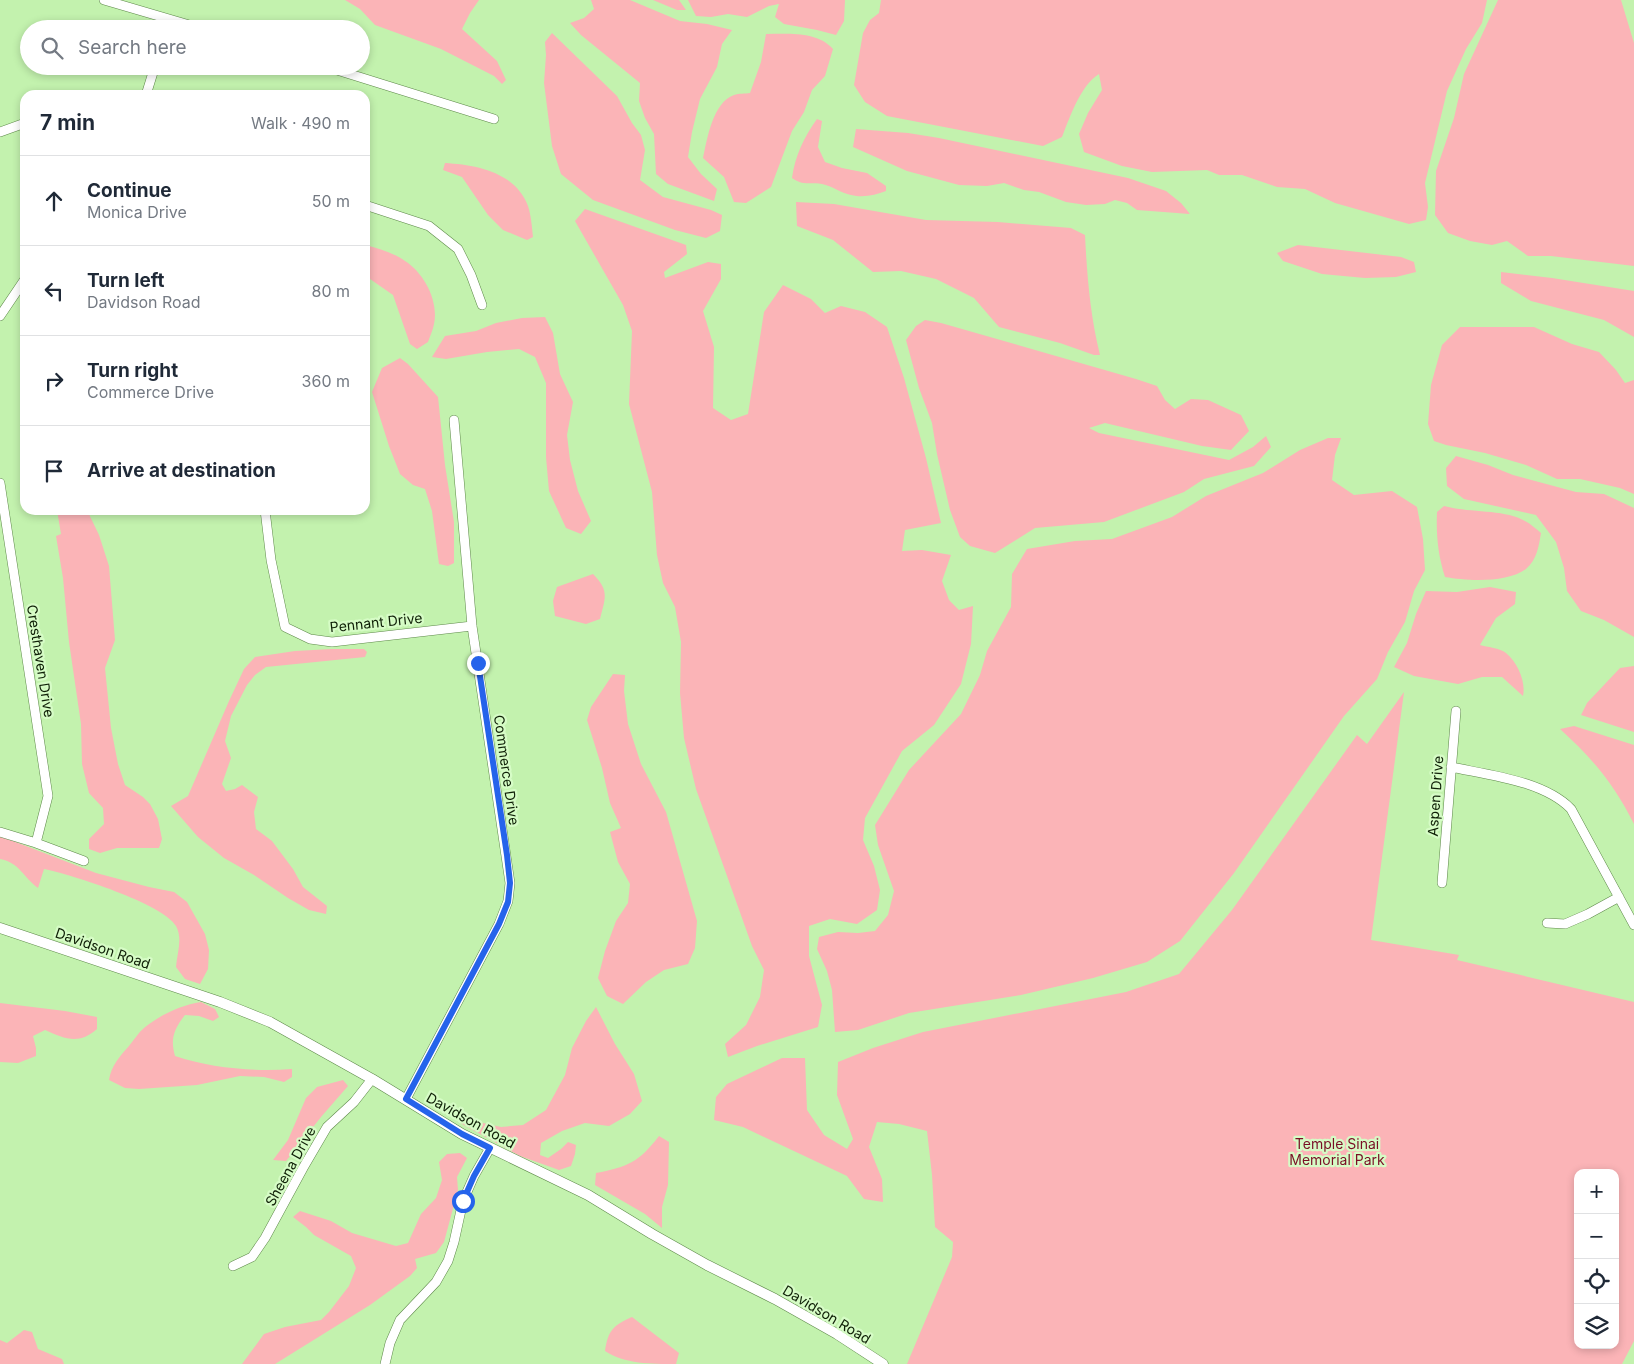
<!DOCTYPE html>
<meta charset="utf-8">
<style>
body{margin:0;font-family:Inter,sans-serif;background:#f6f6f7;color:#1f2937}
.controls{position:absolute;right:15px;bottom:15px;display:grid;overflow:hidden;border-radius:10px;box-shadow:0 2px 8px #0003}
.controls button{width:45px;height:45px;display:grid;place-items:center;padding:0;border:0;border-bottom:1px solid #e0e1e3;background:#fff;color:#1f2937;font:25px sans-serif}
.stop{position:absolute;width:15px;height:15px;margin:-11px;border:4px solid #2563eb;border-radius:50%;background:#fff}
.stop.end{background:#2563eb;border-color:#fff;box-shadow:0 1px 5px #0008}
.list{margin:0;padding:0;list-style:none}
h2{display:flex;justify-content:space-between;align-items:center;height:65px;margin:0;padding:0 20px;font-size:21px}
h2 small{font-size:16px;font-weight:400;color:#747a83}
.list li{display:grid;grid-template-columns:32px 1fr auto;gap:15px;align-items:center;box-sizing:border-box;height:90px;padding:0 20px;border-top:1px solid #e0e1e3}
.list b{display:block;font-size:19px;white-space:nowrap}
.list p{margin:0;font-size:16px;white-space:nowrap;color:#747a83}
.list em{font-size:16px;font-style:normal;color:#747a83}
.icon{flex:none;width:28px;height:28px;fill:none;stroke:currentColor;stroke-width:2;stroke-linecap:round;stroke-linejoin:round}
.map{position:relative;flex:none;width:1634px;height:1364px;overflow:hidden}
.search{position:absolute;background:#fff;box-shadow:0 2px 8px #0003;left:20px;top:20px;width:350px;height:55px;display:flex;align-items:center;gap:12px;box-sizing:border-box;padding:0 18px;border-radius:28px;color:#747a83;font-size:19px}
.panel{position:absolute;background:#fff;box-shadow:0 2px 8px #0003;left:20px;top:90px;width:350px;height:425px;border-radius:15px}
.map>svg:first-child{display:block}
.green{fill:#fbb4b7;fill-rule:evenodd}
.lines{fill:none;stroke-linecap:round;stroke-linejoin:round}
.minor-casing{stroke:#5e894a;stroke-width:10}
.tertiary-casing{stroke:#5e894a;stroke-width:11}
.minor{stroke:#fff;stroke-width:9}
.tertiary{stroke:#fff;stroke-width:10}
.route{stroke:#2563eb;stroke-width:6}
.labels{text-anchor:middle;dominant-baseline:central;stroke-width:4.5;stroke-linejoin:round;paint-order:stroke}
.street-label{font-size:14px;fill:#0e1f06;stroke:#d6fcc6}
.park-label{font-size:14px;fill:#790f26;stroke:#d6fcc6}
</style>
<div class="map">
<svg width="1634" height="1364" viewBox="0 0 1634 1364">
<rect width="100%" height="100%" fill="#c3f2ae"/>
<path class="green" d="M345,0H479L470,13L462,29L497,61L506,80L502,84L494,76L441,49L375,25L360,9Z
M591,0H630L680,21L707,24L732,30L722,44L717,67L700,99L692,132L688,157L701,174L717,189L714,201L668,184L656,174L654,134L645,118L639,101L640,83L581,35L570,23L584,18L594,9Z
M653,0H679L686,10H677Z
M688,0H845L844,21L836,35L817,30L784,24L775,17L779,4L769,6L747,17L728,14L711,17L696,16Z
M881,0H1487L1482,23L1466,49L1447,91L1425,183L1428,207L1426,220L1409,224L1335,203L1305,189L1277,187L1242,175H1219L1207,170L1152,172L1122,166L1084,152L1079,134L1088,113L1102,90L1099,74C1080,86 1070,117 1062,137L1043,146L887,116L865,102L854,85L863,33L870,20L879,13Z
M1498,0H1621L1634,43V266L1551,256H1528L1507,241L1492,245L1470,241L1448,233L1435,215L1436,171L1454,118L1464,74Z
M552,33L617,96L632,123L641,135L645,150L640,180L663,197L711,210L722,215L720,231L706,238L675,230L593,200L561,174L552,146L544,83L546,55L545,42Z
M766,34C788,34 817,31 833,49L825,76L812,90L804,112L792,131L771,187L746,203L734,202L724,177L703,158C707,139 713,102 734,95C739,93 745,94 750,93L761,62Z
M817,119L822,121L818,147L825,162L842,168L867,173L886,186V191C875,195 864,198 851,195C841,193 832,186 822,184C809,182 803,186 792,178C795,156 804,137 817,119Z
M856,129L908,133L939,138L1128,178L1166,191L1181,203L1190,214L1137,210L1127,203L1115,200L1105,204L1086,205L1066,202L1039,192L1024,190L1004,183L987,186L959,185L907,171L853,147Z
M445,163C477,165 515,172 528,206C531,215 532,227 533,237L527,240L503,230L488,215L462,177L443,170Z
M796,202L834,204L926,220L998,222L1071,228L1085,235C1087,275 1090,315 1100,355H1094L1060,343L999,327L974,298L936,279L901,271L873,272L833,240L797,226Z
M585,209L686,245L687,254L664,272L665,278L708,262L721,264V279L703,311L714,347L713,408L731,420L748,414L764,312L783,285L811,299L825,313L841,306L865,312L887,327L904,378L926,458L941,523L905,530L902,551L922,550L951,555L942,581L949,600L959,610L973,606L971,644L961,684L934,725L902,751L865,818L863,840L874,866L880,890L877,910L857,924L830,919L809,926V956L822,1005L818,1027L757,1046L728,1057L725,1044L746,1025L760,997L764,970L752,946L696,789L684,738L680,693L681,642L675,607L663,583L657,555L652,492L629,404L632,331L623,305L575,221Z
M365,245C378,248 394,253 405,261C424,273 439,301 434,324C433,330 430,336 428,342L417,349L410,344L393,295L370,279L365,277Z
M1298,245L1401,257L1414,262L1416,272L1396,277L1365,278L1322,274L1283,261L1277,253Z
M1501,272L1552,278L1634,291V337L1604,320L1531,301L1501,283Z
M545,317L553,333L560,374L573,402L567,435L570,460L578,491L591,521L581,534L566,528L549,491L546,457V383L535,357L519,349L487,352L446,359L432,357L445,336L476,331L496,323L522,318Z
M925,320L941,323L1136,379L1157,386L1165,400L1175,409L1191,399L1208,400L1241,415L1249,431L1231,450L1202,446L1105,423L1089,428L1099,433L1229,460L1253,447L1266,436L1271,447L1254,466L1204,479L1184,492L1104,522L1035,528L995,553L970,546L960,537L950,510L937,454L932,423L919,388L906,340L916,326Z
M1460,327H1534L1572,344L1599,352L1616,370L1625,383L1634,380V494L1620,488L1580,479H1557L1526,465L1485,453L1446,445L1434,441L1428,424L1431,385L1442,345Z
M400,358L408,364L438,397L445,465L454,522V563L448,566L439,564L432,511L425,489L413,485L400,474L389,446L372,392L382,368Z
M1328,438H1341L1335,455L1332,480L1354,495L1392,491L1417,507L1423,539L1425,570L1414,591L1405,622L1388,652L1377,679L1344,716L1234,873L1180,941L1147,962L1093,978L1021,995L909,1013L858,1030L835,1032L832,990L827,971L817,949L819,937L838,932L858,933L875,931L888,915L894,891L878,845L875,825L909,770L961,714L980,675L987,651L1011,607L1012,574L1027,549L1075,541L1112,539L1172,517L1206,496L1263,473L1300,450Z
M1456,456L1488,465L1513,475L1576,492L1604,494L1634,508V637L1604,620L1581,611L1567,591L1564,568L1556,542L1536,515L1464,499L1447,486L1446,468Z
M1444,506C1468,513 1505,509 1525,521C1531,524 1536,529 1541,533C1539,545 1537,560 1526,569C1507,583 1468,581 1445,577C1438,555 1436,535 1437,512Z
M57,510H87L99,535L109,566L115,640L105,668L111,728L118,764L125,785L143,797L150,804L158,819L162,839L159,848H117L100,853L89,849V839L104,824L103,808L89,793L82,764L81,724L69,642L63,578L56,536L61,534Z
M593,574C610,591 605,598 600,619L586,624L555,616L553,601L557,587Z
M1490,587L1516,592L1515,604L1496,618L1480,645C1487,647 1500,648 1506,653C1518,663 1526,682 1523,696L1502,677H1482L1458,684L1414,676L1394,667L1407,643L1416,614L1426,591L1457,592Z
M332,649H364L367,652L365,657L266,667L255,675L247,685L231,716L225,741L231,758L222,784L226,791L235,789L242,785L258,797L254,812L256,829L272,841L293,869L303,887L327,906L326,914L309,910L288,898L254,875L224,858L198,837L171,806L188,796L229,701L244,669L255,657L295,651Z
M1634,666V732L1581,715L1587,703L1620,668Z
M613,674L625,675L624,691L628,724L641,764L666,812L697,921L695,948L688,964L664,970L646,982L623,1004L607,996L598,978L605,951L616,921L628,903L630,884L618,862L610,832L621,828L610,803L602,768L587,720L591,707Z
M1404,692L1371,940L1459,955L1457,960L1634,1002V1341L1622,1364H907L952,1257L953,1242L935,1227L932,1175L927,1131L899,1124L877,1122L869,1147L882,1179L883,1202L864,1199L847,1176L743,1127L714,1120L716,1097L727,1084L782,1058H805L807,1110L824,1135L847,1149L853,1139L837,1095L838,1062L873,1048L923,1032L1126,992L1179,974L1232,910L1357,735L1367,744ZM1578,1173H1615V1345H1578Z
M1574,726L1634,745V824C1614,784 1593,759 1560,729Z
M0,836L96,873L149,887L174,892L187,902L205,934L209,950L208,969L200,984L185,979L176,967C177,953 183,939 176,926C164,904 70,874 44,869L38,888C24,878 19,862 0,859Z
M201,1002L215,1009L219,1017L213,1021L199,1016L185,1015C174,1029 170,1039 175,1056C211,1068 254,1072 292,1069V1077L284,1082L264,1077L240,1076L197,1085L139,1089L125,1088L109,1080C111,1066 120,1056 129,1046C134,1040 138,1033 144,1028C160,1015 181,1005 201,1002Z
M0,1003L65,1011L97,1017V1029C79,1045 65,1039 45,1030L33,1036L36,1048V1056L18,1063L0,1062Z
M596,1007L615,1044L634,1074L642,1101L630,1114L609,1126L585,1123L562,1131L541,1143L540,1155L548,1158L561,1149L568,1142L576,1145L575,1154L571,1166L559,1170L520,1156L462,1124L454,1117L467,1114L483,1123L501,1127L523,1125L546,1110L565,1075L572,1048L586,1021Z
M343,1080L348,1086L321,1117L286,1161L273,1160L288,1140L306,1098L317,1087Z
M659,1136L669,1142L668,1185L662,1207V1228L645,1214L595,1185L596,1173C628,1167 639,1162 659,1136Z
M460,1153L467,1158L457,1177L458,1190L444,1242L436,1253L415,1259L417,1268L410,1276L370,1305L275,1364H242L264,1334L285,1327L321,1320L329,1312L349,1286L356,1268L351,1256L314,1235L306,1227L293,1217L300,1211L331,1221L352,1233L396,1246L408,1243L421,1214L436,1198L442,1180L439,1162L447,1154Z
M632,1317L679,1353L676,1364C652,1364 624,1364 605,1351C608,1331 613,1325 632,1317Z
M24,1330L32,1332L38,1349L62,1359L64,1364H0V1340L7,1343Z"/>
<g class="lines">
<defs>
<path id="minor" d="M104,0L203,29
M324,66L494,119
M146,95L155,66
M0,132L25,123
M365,205L429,226L458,249L471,275L482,305
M0,316L25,279
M0,483L48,796L36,843
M265,510L271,560L285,627L310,639L332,642L472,626
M1451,767C1489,775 1544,781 1571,809L1634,925
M0,832L36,843L84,861
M1442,883L1456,711
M1547,923L1565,924L1588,914L1619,897
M406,1099L499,924L508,901L510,883L472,626L454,420
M233,1266L252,1257L265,1238L303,1168L327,1127L354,1102L372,1079
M385,1364L390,1343L400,1320L436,1282L448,1261L454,1242L463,1201L474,1176L490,1148"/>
<path id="tertiary" d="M0,928L220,1002L270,1022L372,1079L462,1134L588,1195L652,1234L707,1265L775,1299L837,1334L883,1364"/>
</defs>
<use href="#minor" class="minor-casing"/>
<use href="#tertiary" class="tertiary-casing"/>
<use href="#minor" class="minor"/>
<use href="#tertiary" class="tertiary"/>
</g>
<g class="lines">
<path class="route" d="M463,1201L474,1176L490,1148L462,1134L406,1099L499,924L508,902L510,883L507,855L478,663"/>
</g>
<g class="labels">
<g class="street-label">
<text transform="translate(376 622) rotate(-6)">Pennant Drive</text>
<text transform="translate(41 661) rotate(81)">Cresthaven Drive</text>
<text transform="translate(507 770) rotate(82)">Commerce Drive</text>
<text transform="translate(1435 796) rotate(-86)">Aspen Drive</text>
<text transform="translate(103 948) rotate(19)">Davidson Road</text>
<text transform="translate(471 1120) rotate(29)">Davidson Road</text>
<text transform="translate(290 1166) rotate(-61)">Sheena Drive</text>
<text transform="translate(827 1314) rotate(31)">Davidson Road</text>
</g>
<g class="park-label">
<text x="1337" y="1143">Temple Sinai<tspan x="1337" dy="16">Memorial Park</tspan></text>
</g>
</g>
</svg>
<div class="controls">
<button>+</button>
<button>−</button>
<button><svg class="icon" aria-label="locate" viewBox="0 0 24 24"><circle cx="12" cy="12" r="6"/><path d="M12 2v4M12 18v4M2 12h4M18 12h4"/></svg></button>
<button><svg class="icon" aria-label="layers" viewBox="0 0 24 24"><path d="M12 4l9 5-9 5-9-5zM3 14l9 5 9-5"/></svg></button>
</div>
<div class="stop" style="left:463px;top:1201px"></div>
<div class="stop end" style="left:478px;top:663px"></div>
<div class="search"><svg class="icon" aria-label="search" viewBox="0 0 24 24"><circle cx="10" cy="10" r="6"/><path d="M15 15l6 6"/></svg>Search here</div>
<section class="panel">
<h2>7 min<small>Walk · 490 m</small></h2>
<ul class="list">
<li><svg class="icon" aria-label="ahead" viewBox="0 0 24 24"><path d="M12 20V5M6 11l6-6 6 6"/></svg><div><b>Continue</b><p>Monica Drive</p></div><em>50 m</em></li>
<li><svg class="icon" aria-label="left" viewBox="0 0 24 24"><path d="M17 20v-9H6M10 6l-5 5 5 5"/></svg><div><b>Turn left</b><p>Davidson Road</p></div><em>80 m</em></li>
<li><svg class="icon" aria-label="right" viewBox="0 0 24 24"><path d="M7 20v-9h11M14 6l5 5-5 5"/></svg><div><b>Turn right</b><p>Commerce Drive</p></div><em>360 m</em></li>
<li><svg class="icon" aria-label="arrive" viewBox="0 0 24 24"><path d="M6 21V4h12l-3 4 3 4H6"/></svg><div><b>Arrive at destination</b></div></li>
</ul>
</section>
</div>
